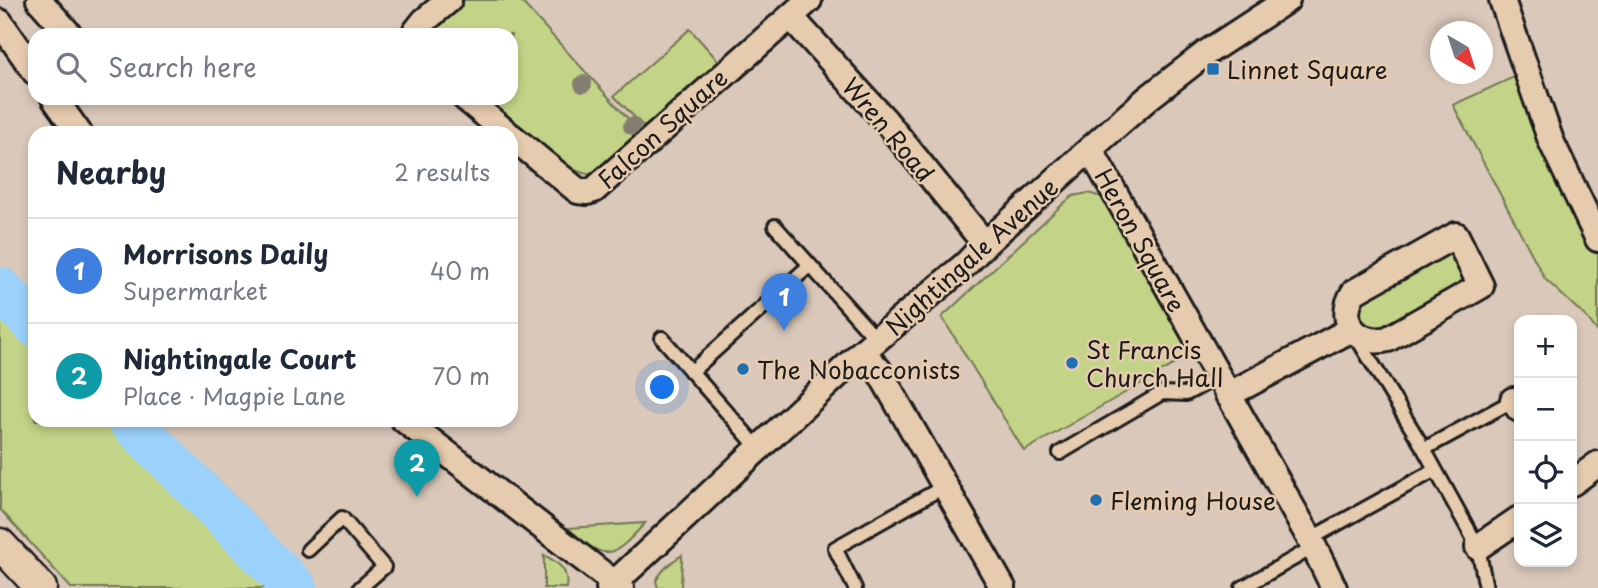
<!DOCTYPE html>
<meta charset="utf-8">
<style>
body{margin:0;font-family:"Playpen Sans",sans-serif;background:#f6f6f7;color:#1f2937}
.controls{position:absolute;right:21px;bottom:21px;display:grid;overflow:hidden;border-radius:14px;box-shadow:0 4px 10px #0003}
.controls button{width:63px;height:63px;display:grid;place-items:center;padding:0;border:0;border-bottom:2px solid #e0e1e3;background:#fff;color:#1f2937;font:35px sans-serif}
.compass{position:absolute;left:1430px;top:21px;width:63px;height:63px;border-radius:50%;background:#fff;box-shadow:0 4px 10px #0003;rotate:141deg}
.you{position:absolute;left:663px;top:388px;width:24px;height:24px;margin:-18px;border:5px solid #fff;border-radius:50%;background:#1a73e8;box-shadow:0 0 0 10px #1a73e833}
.badge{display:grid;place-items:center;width:46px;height:46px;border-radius:50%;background:#7c3aed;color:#fff;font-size:23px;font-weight:700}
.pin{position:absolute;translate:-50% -58px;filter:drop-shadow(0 2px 4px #0008)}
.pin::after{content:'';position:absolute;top:37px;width:24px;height:21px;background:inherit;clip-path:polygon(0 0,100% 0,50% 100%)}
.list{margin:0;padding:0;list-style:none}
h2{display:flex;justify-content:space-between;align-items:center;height:91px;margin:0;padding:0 28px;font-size:30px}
h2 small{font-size:23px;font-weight:400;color:#747a83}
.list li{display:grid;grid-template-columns:46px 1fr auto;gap:21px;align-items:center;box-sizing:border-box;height:105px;padding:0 28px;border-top:2px solid #e0e1e3}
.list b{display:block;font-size:26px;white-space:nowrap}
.list p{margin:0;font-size:23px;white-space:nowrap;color:#747a83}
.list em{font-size:23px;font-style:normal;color:#747a83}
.icon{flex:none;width:38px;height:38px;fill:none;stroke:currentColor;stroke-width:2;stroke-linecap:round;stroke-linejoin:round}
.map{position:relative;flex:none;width:1598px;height:588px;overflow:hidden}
.search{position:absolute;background:#fff;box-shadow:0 4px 10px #0003;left:28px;top:28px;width:490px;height:77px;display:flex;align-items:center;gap:18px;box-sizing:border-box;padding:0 24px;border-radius:21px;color:#747a83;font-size:26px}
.panel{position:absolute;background:#fff;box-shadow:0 4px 10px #0003;left:28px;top:126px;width:490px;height:301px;border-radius:21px}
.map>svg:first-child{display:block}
.green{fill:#c3d387;stroke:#707852;stroke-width:2}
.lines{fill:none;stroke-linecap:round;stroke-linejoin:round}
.river{stroke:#9bd1fa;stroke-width:44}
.service-casing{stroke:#1c1c1c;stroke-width:18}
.minor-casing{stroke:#1c1c1c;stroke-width:30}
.tertiary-casing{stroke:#1c1c1c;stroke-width:35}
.service{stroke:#e6cbae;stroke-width:12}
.minor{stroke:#e6cbae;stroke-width:24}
.tertiary{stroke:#e6cbae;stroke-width:30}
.tree{fill:#847e6f}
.poi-dot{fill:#1f6fb2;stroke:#e6cbae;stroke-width:2.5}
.labels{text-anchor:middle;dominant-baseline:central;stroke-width:5;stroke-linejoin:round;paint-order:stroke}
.poi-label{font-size:24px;fill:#1c1c1c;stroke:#e6cbae;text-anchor:start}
.street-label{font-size:24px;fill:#1c1c1c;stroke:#e6cbae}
</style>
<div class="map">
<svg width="1598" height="588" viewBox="0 0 1598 588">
<rect width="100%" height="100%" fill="#dac8ba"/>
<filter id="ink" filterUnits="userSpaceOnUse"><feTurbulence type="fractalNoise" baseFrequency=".0143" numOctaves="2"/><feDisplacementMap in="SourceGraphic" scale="14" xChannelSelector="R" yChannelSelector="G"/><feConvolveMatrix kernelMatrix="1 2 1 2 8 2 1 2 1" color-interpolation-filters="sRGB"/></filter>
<g filter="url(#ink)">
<path class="green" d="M465,0H520L643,135C631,145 607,171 591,174C570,177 499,113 480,98H511V35H434L443,19Z
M690,29L720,63L647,130L614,96Z
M1518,75L1598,253V332L1588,319L1545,279L1453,105Z
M1088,193L1105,198L1192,354L1024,451L942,317L1064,203L1073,196Z
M1456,235L1481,286L1368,340L1349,301Z
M0,304L35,340V420H114L278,588H71L0,509Z
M645,523C612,560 605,562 568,528Z
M544,555C559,563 569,570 566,588H544Z
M682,555L681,588H658L656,581C662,569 671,562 682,555Z"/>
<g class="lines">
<path class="river" d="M0,289L35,325
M129,420L295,588"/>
<defs>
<path id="service" d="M775,226L877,340
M662,338L759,449
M1357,338L1424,449L1478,547L1486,588
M691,372L810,265
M1424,449L1516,399
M1060,453L1162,393L1186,394L1218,377
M1310,539L1435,470
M308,550L342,518L384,567L360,588
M855,588L835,548L945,486
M1242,588L1314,547"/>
<path id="minor" d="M39,0L70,35
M1502,0L1551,141L1598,239
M791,17L884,119L985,244
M0,22L35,72
M413,35L424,21L449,0
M54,98L79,133
M465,98L507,133
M511,136L578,191L587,192L594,190L809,0
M1090,149L1310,539L1334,588
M1456,235L1481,286L1388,339C1356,347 1336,320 1354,292Z
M862,352L878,369L1003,588
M1228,395L1352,329
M1513,400L1519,409
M404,420L621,588
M1572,483L1598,464
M1478,547L1519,519
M609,588L862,352L966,264L985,244L1090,149L1148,98L1206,53L1287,0"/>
<path id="tertiary" d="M0,544L41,588"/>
</defs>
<use href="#service" class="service-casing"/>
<use href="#minor" class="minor-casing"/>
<use href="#tertiary" class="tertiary-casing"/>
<use href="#service" class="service"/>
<use href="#minor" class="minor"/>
<use href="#tertiary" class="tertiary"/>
</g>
<g class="tree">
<circle cx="583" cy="84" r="9"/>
<circle cx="632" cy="126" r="9"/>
</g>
</g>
<g class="poi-dot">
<rect x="1206" y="62" width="14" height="14" rx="3.5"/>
<circle cx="1072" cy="363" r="7"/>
<circle cx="743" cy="369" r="7"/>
<circle cx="1096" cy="500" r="7"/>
</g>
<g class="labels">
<g class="poi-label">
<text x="1227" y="69">Linnet Square</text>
<text x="1086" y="349">St Francis<tspan x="1086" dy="28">Church Hall</tspan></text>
<text x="757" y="369">The Nobacconists</text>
<text x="1110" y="500">Fleming House</text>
</g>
<g class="street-label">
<text transform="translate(662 128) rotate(-42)">Falcon Square</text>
<text transform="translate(889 129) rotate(50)">Wren Road</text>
<text transform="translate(1141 240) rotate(61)">Heron Square</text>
<text transform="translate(971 256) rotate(-42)">Nightingale Avenue</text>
</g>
</g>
</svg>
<div class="controls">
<button>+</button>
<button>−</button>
<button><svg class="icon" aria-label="locate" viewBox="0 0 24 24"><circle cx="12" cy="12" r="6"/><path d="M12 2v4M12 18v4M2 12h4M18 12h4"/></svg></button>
<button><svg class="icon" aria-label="layers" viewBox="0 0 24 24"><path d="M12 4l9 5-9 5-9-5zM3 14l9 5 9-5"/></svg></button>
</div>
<svg class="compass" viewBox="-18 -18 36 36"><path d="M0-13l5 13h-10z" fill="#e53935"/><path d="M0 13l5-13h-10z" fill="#747a83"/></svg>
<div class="you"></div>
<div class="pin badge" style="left:784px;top:331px;background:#3f7fe0">1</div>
<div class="pin badge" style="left:417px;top:497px;background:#0f9aa8">2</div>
<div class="search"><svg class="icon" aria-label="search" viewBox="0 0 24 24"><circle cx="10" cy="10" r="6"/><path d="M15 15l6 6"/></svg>Search here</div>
<section class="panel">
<h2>Nearby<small>2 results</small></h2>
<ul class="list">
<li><span class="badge" style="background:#3f7fe0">1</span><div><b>Morrisons Daily</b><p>Supermarket</p></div><em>40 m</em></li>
<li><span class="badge" style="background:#0f9aa8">2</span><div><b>Nightingale Court</b><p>Place · Magpie Lane</p></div><em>70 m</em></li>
</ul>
</section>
</div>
